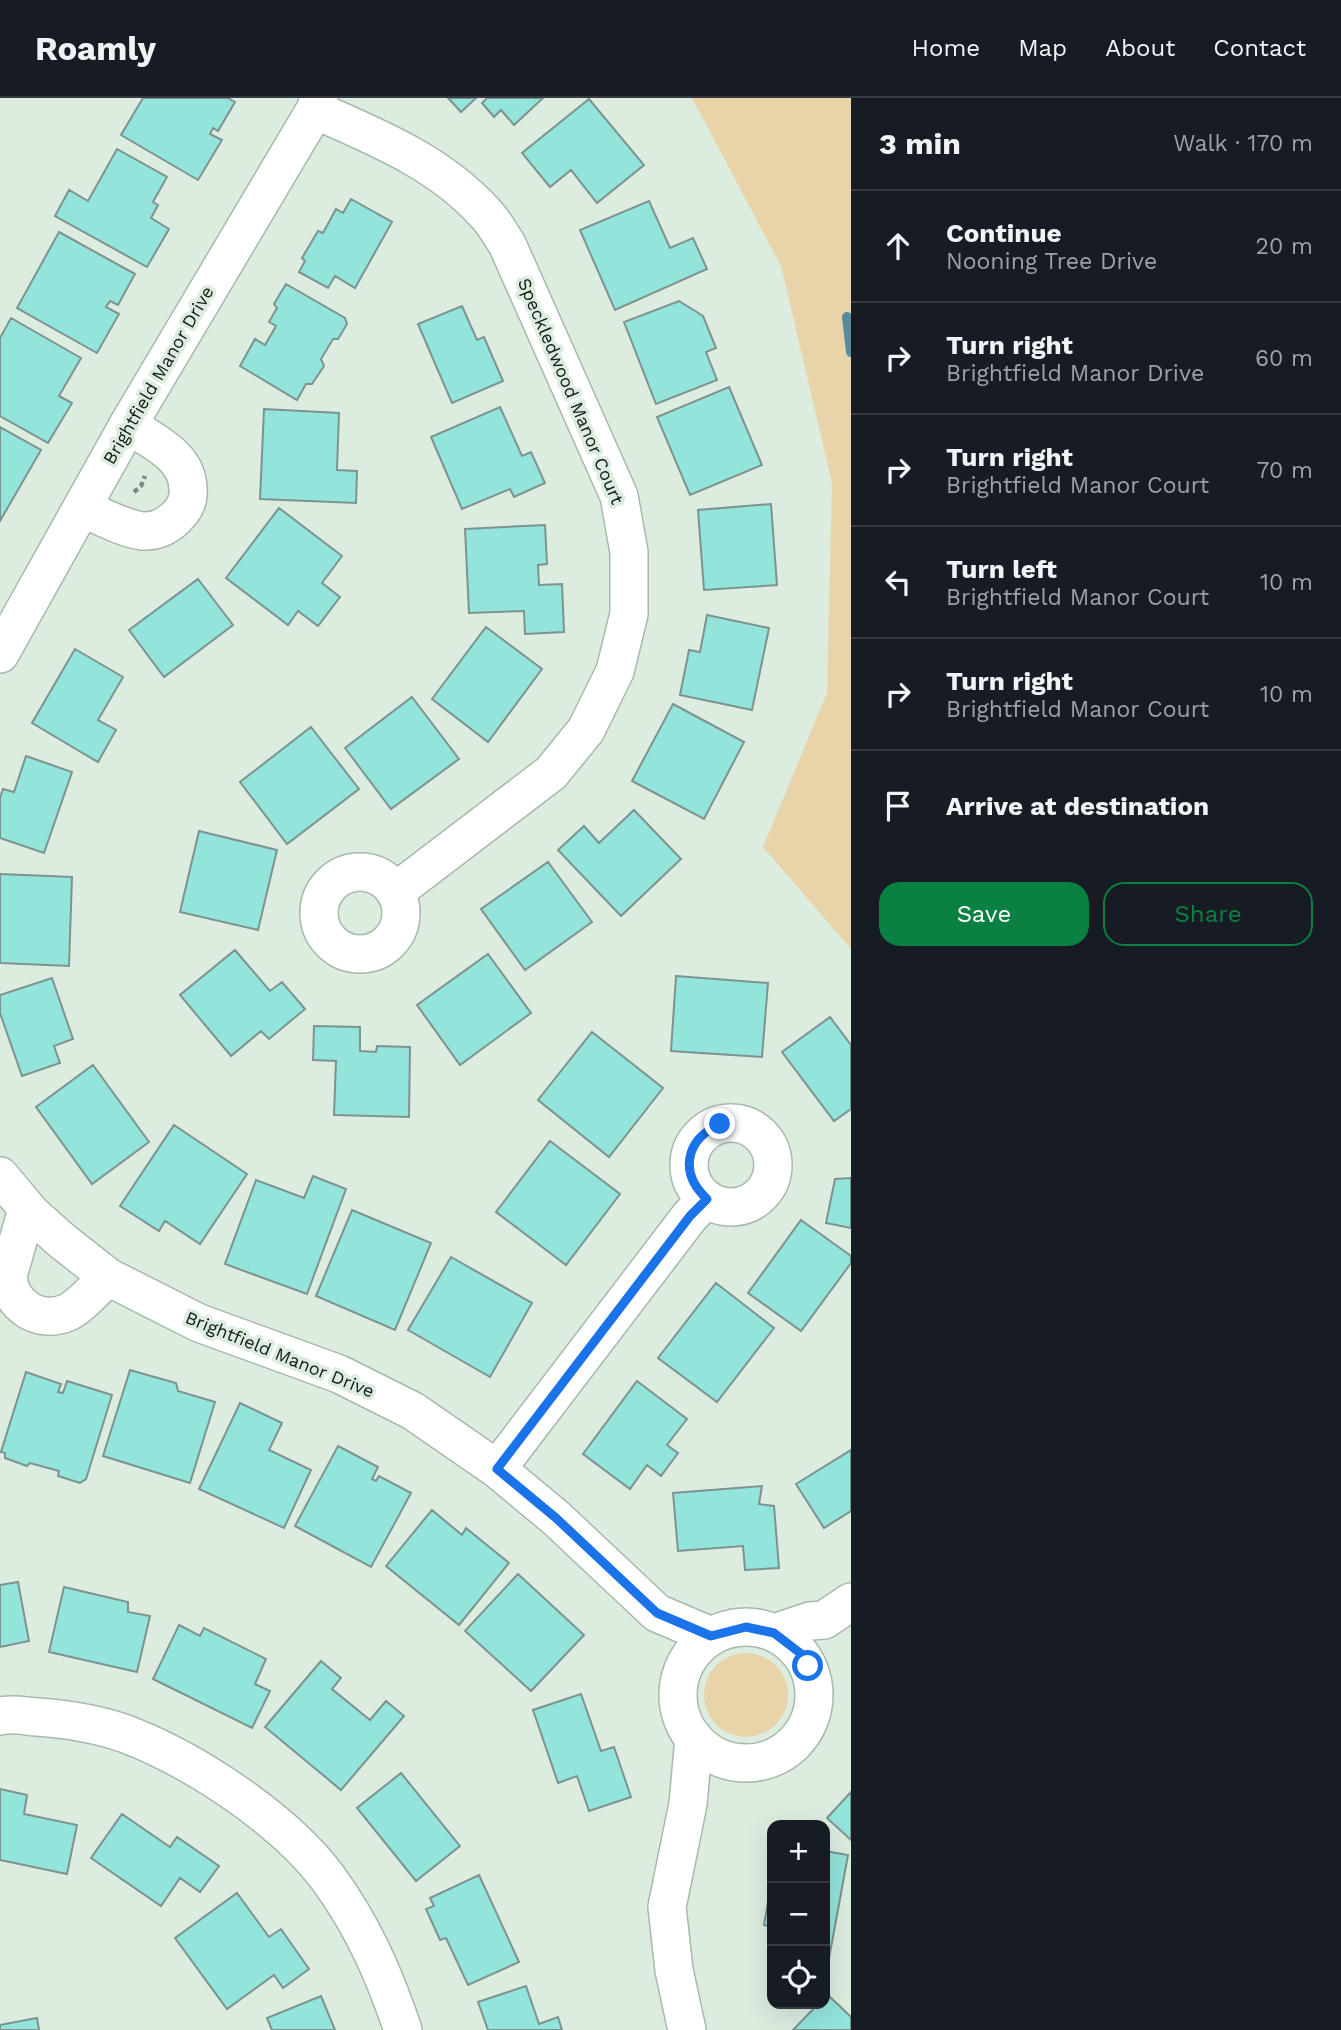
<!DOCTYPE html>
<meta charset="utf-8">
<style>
body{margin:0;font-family:"Work Sans",sans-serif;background:#242831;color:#f1f3f6}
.controls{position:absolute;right:21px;bottom:21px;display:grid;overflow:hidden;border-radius:14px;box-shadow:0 7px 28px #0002}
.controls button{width:63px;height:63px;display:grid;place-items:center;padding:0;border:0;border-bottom:2px solid #363941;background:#171b24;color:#f1f3f6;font:35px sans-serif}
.stop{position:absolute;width:21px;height:21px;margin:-16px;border:5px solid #1a73e8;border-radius:50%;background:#fff}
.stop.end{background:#1a73e8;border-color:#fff;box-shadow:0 2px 7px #0008}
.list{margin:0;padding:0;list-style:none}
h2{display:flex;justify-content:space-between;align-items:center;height:91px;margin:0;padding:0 28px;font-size:30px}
h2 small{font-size:23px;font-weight:400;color:#9ea1a6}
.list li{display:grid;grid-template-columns:46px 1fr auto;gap:21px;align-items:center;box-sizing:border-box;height:112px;padding:0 28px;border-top:2px solid #363941}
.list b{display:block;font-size:26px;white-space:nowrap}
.list p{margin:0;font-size:23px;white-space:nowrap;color:#9ea1a6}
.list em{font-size:23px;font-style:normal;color:#9ea1a6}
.actions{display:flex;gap:14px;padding:21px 28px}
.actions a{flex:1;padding:16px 0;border:2px solid #0b8043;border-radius:21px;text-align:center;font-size:24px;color:#0b8043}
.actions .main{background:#0b8043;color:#fff}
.icon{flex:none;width:38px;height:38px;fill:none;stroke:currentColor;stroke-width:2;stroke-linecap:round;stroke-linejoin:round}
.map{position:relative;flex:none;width:851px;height:1932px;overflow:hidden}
header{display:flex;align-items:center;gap:42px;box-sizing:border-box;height:98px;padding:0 35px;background:#171b24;border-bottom:2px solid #363941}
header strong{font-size:33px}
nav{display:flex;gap:38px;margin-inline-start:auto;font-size:24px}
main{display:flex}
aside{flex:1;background:#171b24}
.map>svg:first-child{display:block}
.green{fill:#e9d3a9}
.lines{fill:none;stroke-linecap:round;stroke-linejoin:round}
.stream{stroke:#568c9b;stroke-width:10}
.building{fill:#93e4db;stroke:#7d9390;stroke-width:2}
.minor-casing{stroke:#a8b9ac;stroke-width:40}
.path{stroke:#7d8980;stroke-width:4.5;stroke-dasharray:5 3.5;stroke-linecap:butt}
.minor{stroke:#fff;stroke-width:37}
.route{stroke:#1a73e8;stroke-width:9}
.labels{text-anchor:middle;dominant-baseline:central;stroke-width:7;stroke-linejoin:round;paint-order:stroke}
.street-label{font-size:18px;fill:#141a15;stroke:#dcede0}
</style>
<header>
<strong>Roamly</strong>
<nav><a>Home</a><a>Map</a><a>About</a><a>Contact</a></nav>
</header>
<main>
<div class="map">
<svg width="851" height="1932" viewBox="0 0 851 1932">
<rect width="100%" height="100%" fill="#dcede0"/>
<path class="green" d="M692,0H851V851L763,749L827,595L832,385L781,168Z
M704 1597a42 42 0 1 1 84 0a42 42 0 1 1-84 0Z"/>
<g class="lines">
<path class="stream" d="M847,219L851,254"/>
</g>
<path class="building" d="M143,0H228L235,4L218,33L213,30L210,36L222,42L198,82L121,37Z
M448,0H476L461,14Z
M487,0H543L514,27L501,12L494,19L482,5Z
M589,1L644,67L597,105L571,72L550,89L522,55Z
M117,51L167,79L153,104L158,107L151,120L169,131L147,169L55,118L69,92L88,103Z
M351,101L392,124L355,190L335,178L328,190L299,174L305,163L302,160L318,133L323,135L336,111L343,115Z
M649,103L670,150L693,140L707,171L615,212L580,132Z
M59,134L135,176L118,207L110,203L106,209L119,216L97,255L17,210Z
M286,186L345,220L347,226L338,241H333L321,261L324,268L312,286H306L297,302L240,268L255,241L265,247L276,228L269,224L277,210L274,206Z
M679,203L703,218L716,250L706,254L717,282L656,306L624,224Z
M462,208L477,242L484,239L503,283L452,305L418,226Z
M11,220L81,260L59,298L72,305L48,345L0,318V240Z
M729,289L762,367L690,397L657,319Z
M500,309L522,358L531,354L545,385L514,399L510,391L462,411L431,339Z
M264,311L339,315L337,372L357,373L356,405L260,401Z
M0,329L41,352L0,423Z
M771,406L777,487L704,492L698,412Z
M279,410L342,458L322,485L340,499L318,528L298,513L288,527L226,480Z
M545,427L547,466L538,467L539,487L562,486L564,534L525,536L524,513L469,515L465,431Z
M198,481L233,527L164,579L129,532Z
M707,517L769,530L752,612L680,597L689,552L700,554Z
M486,529L542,571L488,644L432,601Z
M75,551L123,579L98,622L116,632L98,664L32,625Z
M412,599L459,661L391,711L345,650Z
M673,606L744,644L704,721L632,683Z
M311,629L359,691L287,746L240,684Z
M26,658L72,674L44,755L0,740V700L3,691L14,694Z
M634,712L681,761L621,818L558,752L584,728L599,745Z
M199,733L277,752L258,832L180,814Z
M548,764L592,824L525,872L481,811Z
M0,776L72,779L69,868L0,865Z
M235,852L270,893L282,884L305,911L269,941L261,933L231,958L180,897Z
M488,856L531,915L460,967L417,907Z
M676,878L768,885L762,959L671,953Z
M52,880L73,941L54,948L60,965L22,978L0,915V897Z
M830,919L851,947V1011L834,1023L782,954Z
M314,928L360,929V953L376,954L377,948L410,949L409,1019L334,1017L336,963L313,962Z
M592,934L663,990L609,1059L538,1002Z
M93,967L149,1044L92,1086L36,1009Z
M174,1027L247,1076L200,1146L165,1123L159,1133L120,1108Z
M550,1043L620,1096L566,1167L496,1114Z
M313,1078L346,1091L307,1196L225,1166L256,1082L304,1100Z
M851,1080V1130L826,1125L835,1081Z
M352,1112L431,1145L395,1232L316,1198Z
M801,1122L851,1158V1165L801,1233L748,1195Z
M451,1159L532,1205L490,1279L408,1232Z
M716,1185L774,1230L717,1304L658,1260Z
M130,1272L176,1285L178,1293L215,1304L190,1385L103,1358Z
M26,1274L61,1286L58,1294L63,1295L67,1283L112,1297L86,1381L80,1385L58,1378L59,1373L30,1365L27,1368L5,1360V1355L1,1354Z
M637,1283L687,1321L667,1347L678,1355L661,1378L647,1367L630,1391L583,1356Z
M240,1305L282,1325L269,1352L311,1372L284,1430L199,1391Z
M338,1348L378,1369L372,1381L376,1383L379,1378L411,1395L371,1469L295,1428Z
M851,1352V1413L824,1430L796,1386Z
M762,1388L759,1406L774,1408L779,1470L745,1472L743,1448L678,1453L673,1395Z
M432,1412L462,1437L466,1430L509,1465L459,1527L386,1468Z
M518,1476L584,1537L531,1593L465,1533Z
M18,1484L29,1543L0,1549V1487Z
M64,1489L128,1504V1514L150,1518L137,1574L49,1554Z
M179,1527L200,1538L204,1530L266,1561L255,1586L270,1593L252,1630L153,1581Z
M321,1563L341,1580L332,1591L370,1622L386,1603L404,1618L341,1692L265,1629Z
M581,1596L601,1653L614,1649L631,1699L589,1713L577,1678L558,1685L533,1612Z
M401,1675L460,1748L416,1783L357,1710Z
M0,1691L27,1697L24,1716L77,1727L67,1776L0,1762Z
M851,1694V1742L827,1720Z
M122,1716L170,1749L177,1739L219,1768L200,1794L180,1780L161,1808L91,1760Z
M825,1753L848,1757L828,1866H825Z
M479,1777L519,1864L468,1887L446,1840L440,1842L426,1811L434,1808L430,1800Z
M772,1780V1829L764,1827Z
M237,1795L269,1839L281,1831L309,1871L283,1890L274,1877L227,1911L175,1840Z
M526,1888L539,1926L558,1919L562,1932H488L478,1904Z
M827,1896L851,1919V1932H793L818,1906H825V1899Z
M321,1898L335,1932H272L267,1920Z
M37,1920L39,1932H0V1927Z"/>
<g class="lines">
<defs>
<path id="minor" d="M315,12C376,39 439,64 485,115C494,124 500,136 507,146L619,398L629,454V516L615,573L586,632L551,675L395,794
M82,410C101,418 122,430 142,433C158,434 170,427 180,415C186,408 189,400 188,391C188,358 152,343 128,327
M0,556L128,327L315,12L319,0
M319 815a41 41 0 1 1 82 0a41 41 0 1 1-82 0Z
M689 1067a42 42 0 1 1 84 0a42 42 0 1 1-84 0Z
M0,1078L31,1115L61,1142L108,1179L199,1225L339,1276L413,1313L497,1371L556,1420L657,1515L711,1538
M27,1111L8,1178C10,1207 38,1226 66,1215C79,1210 97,1189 108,1179
M497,1371L690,1118L707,1101
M678 1597a68 68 0 1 1 136 0a68 68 0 1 1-136 0Z
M774,1535L810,1523L824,1522L851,1504
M0,1618C12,1615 25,1618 37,1619C66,1621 98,1626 126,1636C194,1662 284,1721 328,1780C363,1828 384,1876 403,1932
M687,1932L674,1872L667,1809L688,1706L694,1640"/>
</defs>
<use href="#minor" class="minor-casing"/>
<path class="path" d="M134,394L141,388L145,378"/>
<use href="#minor" class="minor"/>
</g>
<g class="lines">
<path class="route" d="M720,1026C685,1042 679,1075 707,1101L690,1118L497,1371L556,1420L657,1515L711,1538L746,1529L774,1535L800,1555L808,1568"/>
</g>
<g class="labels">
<g class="street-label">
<text transform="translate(158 277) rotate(-60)">Brightfield Manor Drive</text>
<text transform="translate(571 293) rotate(67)">Speckledwood Manor Court</text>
<text transform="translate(280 1256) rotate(22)">Brightfield Manor Drive</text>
</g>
</g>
</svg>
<div class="controls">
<button>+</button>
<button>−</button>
<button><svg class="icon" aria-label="locate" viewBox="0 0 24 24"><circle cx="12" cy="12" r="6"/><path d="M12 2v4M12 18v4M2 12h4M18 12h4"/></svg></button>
</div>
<div class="stop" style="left:808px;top:1568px"></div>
<div class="stop end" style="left:720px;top:1026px"></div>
</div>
<aside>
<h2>3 min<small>Walk · 170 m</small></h2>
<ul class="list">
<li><svg class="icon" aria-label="ahead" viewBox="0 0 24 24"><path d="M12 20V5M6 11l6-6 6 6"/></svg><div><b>Continue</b><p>Nooning Tree Drive</p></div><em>20 m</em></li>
<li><svg class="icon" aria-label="right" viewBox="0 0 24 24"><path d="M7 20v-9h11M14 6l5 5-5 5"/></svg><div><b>Turn right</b><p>Brightfield Manor Drive</p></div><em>60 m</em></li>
<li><svg class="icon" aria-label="right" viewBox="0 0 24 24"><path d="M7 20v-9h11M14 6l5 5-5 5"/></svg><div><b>Turn right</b><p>Brightfield Manor Court</p></div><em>70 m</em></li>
<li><svg class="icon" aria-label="left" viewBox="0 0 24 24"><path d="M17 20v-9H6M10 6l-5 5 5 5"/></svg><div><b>Turn left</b><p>Brightfield Manor Court</p></div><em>10 m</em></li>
<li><svg class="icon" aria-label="right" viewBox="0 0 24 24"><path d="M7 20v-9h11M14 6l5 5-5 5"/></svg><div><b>Turn right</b><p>Brightfield Manor Court</p></div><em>10 m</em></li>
<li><svg class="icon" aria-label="arrive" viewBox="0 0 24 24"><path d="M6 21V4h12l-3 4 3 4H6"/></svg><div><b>Arrive at destination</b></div></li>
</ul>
<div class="actions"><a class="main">Save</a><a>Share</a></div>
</aside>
</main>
